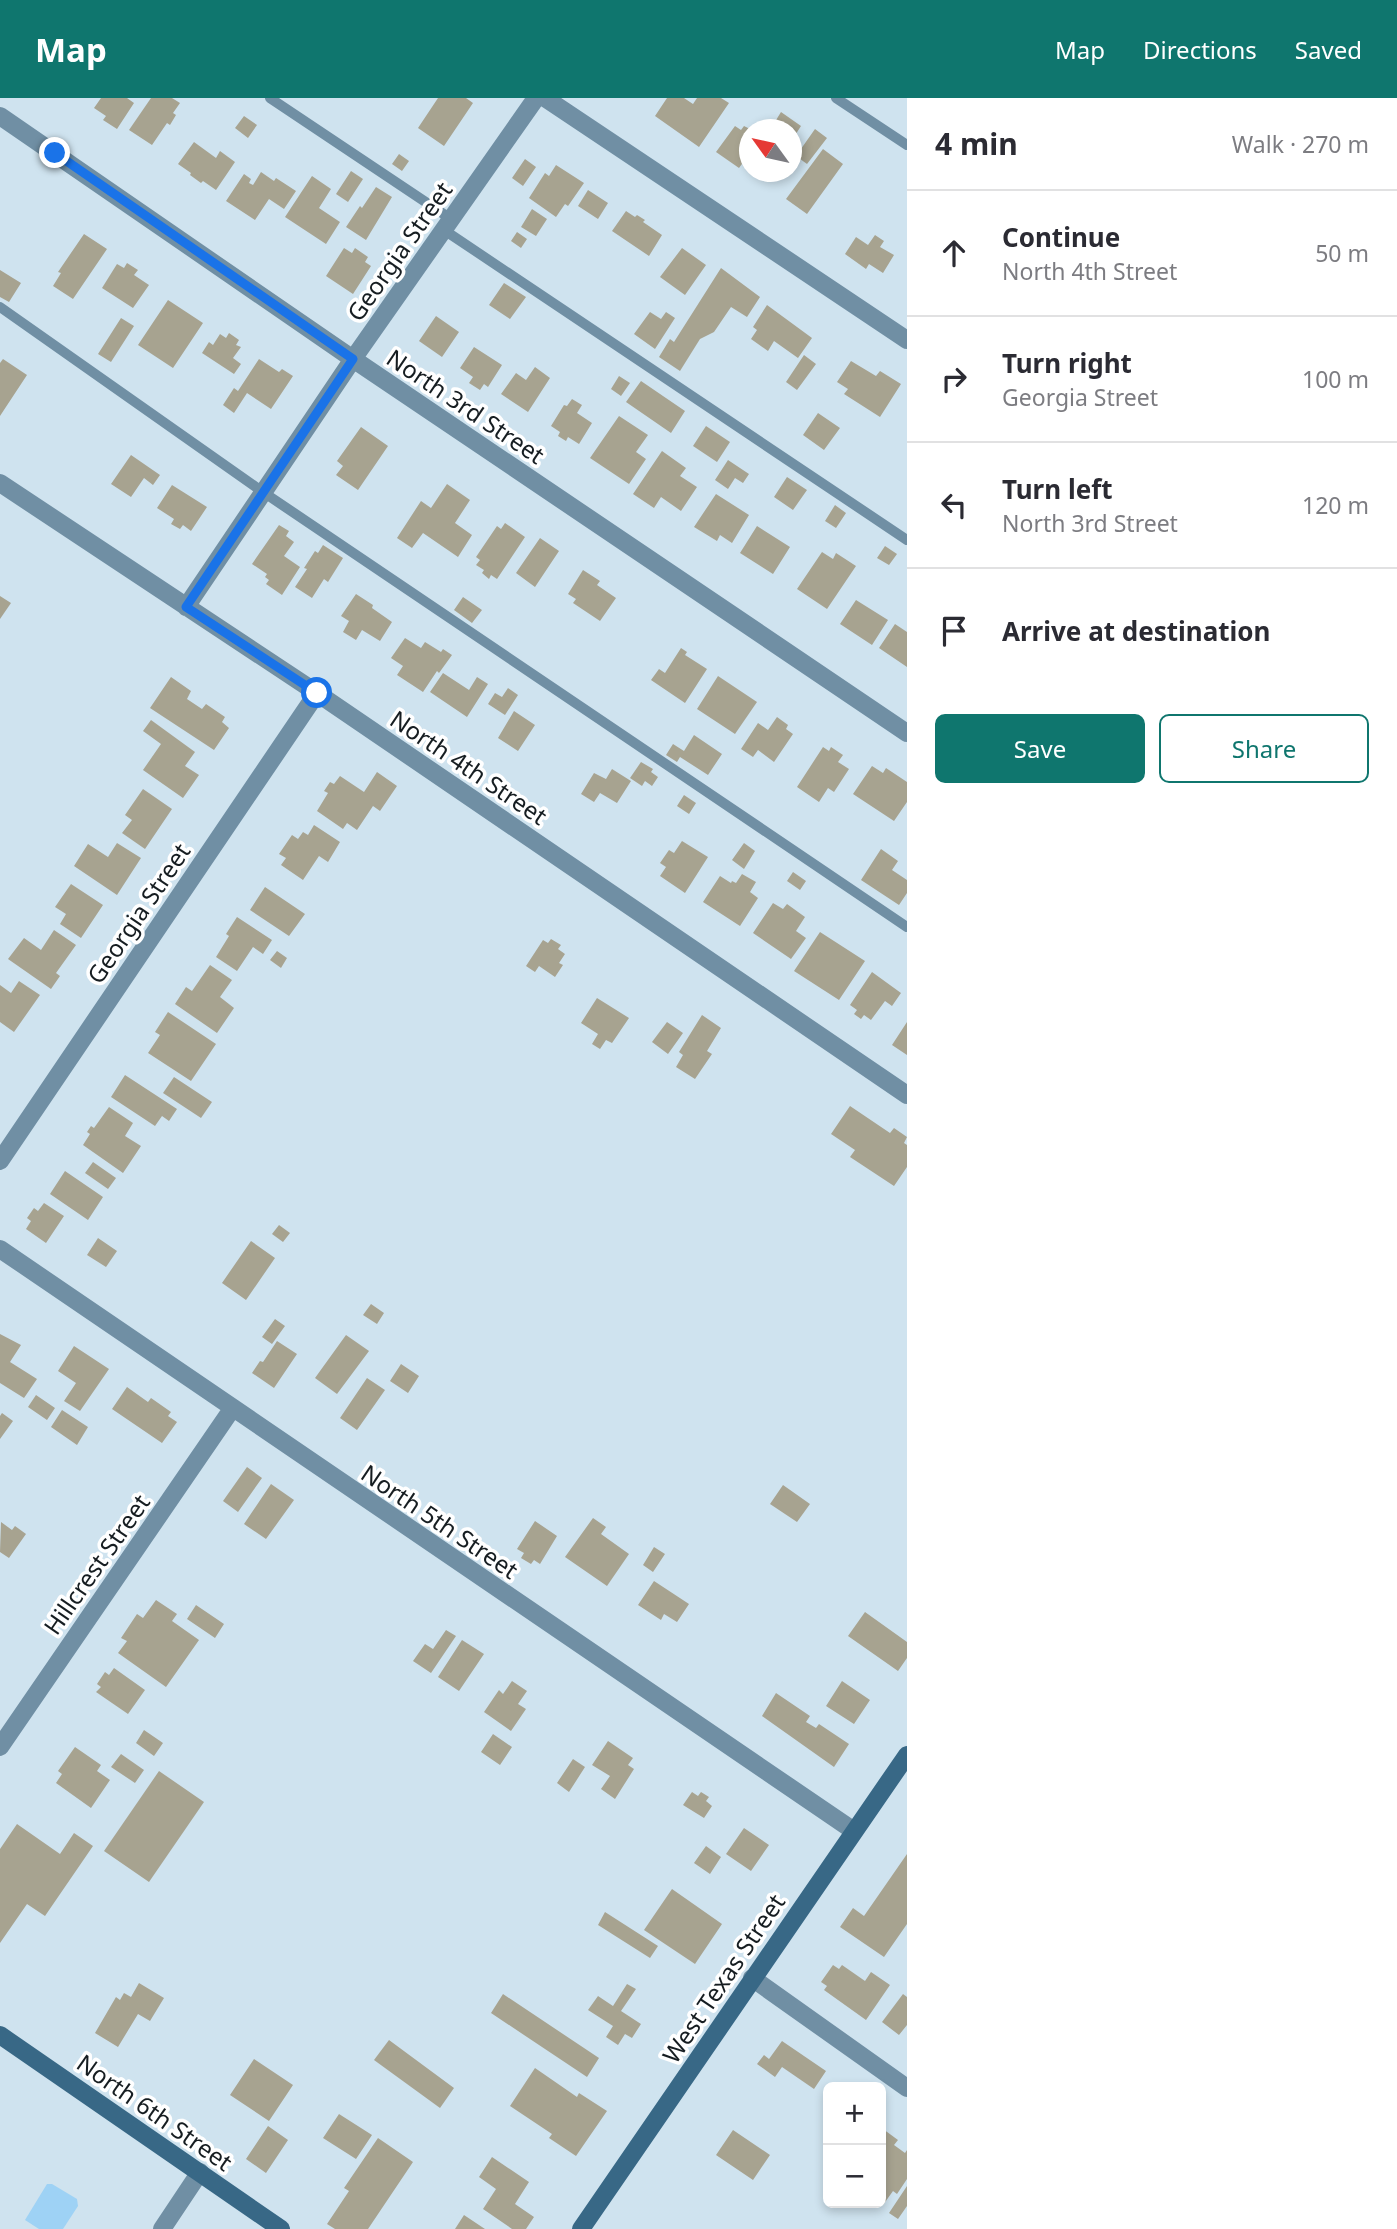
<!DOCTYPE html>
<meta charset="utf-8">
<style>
body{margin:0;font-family:"Noto Sans",sans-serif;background:#f7f7f7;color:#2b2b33}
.controls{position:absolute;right:21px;bottom:21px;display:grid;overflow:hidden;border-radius:10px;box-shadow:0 4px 10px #0003}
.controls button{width:63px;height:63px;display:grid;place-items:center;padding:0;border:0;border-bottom:2px solid #e1e1e2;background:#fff;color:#2b2b33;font:35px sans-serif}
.compass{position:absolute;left:739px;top:21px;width:63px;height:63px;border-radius:50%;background:#fff;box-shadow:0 4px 10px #0003;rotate:303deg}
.stop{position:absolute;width:21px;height:21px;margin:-16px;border:5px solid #1a73e8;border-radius:50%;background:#fff}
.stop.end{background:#1a73e8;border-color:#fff;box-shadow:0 2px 7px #0008}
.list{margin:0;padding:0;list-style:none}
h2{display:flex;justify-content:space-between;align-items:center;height:91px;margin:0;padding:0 28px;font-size:30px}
h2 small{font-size:23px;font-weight:400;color:#7c7c81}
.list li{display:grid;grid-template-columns:46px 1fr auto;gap:21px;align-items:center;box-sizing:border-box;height:126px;padding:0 28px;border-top:2px solid #e1e1e2}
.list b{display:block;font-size:26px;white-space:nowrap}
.list p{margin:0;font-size:23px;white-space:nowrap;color:#7c7c81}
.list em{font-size:23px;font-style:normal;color:#7c7c81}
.actions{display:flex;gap:14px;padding:21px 28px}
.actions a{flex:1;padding:16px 0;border:2px solid #0f766e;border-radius:10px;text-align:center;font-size:24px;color:#0f766e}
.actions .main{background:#0f766e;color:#fff}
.icon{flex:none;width:38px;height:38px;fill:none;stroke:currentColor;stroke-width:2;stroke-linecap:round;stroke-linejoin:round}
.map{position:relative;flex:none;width:907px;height:2131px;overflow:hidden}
header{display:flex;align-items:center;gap:42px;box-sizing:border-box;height:98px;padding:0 35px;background:#0f766e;color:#fff}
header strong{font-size:33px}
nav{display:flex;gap:38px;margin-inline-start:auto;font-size:24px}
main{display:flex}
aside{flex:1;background:#fff}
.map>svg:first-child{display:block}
.green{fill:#9ed2f5}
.building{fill:#a7a390}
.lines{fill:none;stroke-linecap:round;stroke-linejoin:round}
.lane{stroke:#708fa4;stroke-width:10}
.street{stroke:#708fa4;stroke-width:18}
.secondary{stroke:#386886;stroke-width:18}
.route{stroke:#1a73e8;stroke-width:9}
.labels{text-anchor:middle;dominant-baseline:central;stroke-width:7;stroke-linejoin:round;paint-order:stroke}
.street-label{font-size:24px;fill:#161d21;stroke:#fff}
</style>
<header>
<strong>Map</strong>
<nav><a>Map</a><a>Directions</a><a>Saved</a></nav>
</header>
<main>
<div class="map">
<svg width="907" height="2131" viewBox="0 0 907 2131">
<rect width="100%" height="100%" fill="#cfe3ef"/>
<path class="green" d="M47,2086H52L77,2101L78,2108L63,2131H39L25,2122Z"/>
<path class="building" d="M101,0H127L134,5L117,31L103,22L106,18L94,10Z
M151,0H172L180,5L173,15L176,17L170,27L167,25L152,47L129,32Z
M438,0H466L473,5L444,48L418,30Z
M667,0H684L693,6L697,0H721L729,5L699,49L655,18Z
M781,14L801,28L792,42V32H770Z
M244,18L257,27L248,40L235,30Z
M735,28L741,32L744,28L750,31V55L739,70L716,54Z
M815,31L827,40L807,66L796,58Z
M194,44L216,60L220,53L235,64L216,92L203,83L201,85L190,77L191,75L178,66Z
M823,51L843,66L807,116L786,101Z
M399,56L409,63L402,73L392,66Z
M525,61L536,69L523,88L512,80Z
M556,67L584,85L568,108L565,106L556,119L529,100L545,75L549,78Z
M351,73L363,81L348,104L336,96Z
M261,74L274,83L276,80L296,93L284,111L269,101L255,122L226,103L244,76L251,81L249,85L253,87Z
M312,78L331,91L319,110L340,124L326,146L285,119Z
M376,89L392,99L366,142L346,129L360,108L362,110Z
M588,92L608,105L598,121L578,108Z
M532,111L547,121L536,138L521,129Z
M626,113L635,119L637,117L645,122L643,124L662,137L649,158L612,133Z
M517,134L527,141L521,150L511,143Z
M84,136L107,151L73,201L53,188L61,175L58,174Z
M875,137L884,143L880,149L894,157L883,175L869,166L866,171L845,156L856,139L868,147Z
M344,150L352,155L355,150L368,159L365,164L371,168L353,196L326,178Z
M682,150L706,167L685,197L660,179Z
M127,165L138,172L134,177L149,187L133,210L102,190L117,166L124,170Z
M721,170L760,199L747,219L731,209L714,234L700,241L680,273L659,259L670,241L674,244Z
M0,172L21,185L9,204L0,199Z
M504,185L526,199L510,221L489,207Z
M168,202L203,225L173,270L138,247Z
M767,207L812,240L798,260L774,243L768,253L751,241L757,232L753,229Z
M650,214L661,221L666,214L675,220L655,251L634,236Z
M436,218L459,234L442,259L419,243Z
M121,220L134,228L111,264L98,256Z
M229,235L239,242L236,247L241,249L233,260L241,266L234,276L202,255L209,244L213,247L220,236L226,240Z
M474,249L502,267L488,289L484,286L480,292L469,285L473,279L460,270Z
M804,257L816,266L797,292L786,284Z
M3,261L27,277L0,318V265Z
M259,261L279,274L282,271L293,278L271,311L247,295L234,315L223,307L234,290L238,293Z
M851,263L876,278L880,273L901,286L880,319L844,296L848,291L837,284Z
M535,269L550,280L528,314L501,296L516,275L526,282Z
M619,278L630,285L621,298L611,291Z
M641,283L685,313L671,335L626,304Z
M572,301L582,307L577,315L592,325L579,346L568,339L566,343L558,338L560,334L551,328L564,307L567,308Z
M818,315L840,330L824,352L803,337Z
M619,318L648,337L636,354L646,361L629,386L590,360Z
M706,328L730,344L717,364L693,348Z
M361,329L388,348L358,392L336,377L343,368L337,363Z
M662,353L686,370L680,378L697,389L681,413L661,399L654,410L633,396Z
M131,357L160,377L153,387L144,380L131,399L111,386Z
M728,362L749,376L743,385L735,380L728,391L715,382Z
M787,379L807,392L793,412L774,399Z
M447,386L470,402L455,425L472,437L458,459L423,435L412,450L397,440L421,403L431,410Z
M172,387L207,409L191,433L183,427L180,431L171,426L174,421L157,410Z
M716,396L749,417L732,445L720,437L717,443L694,429Z
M835,407L846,415L836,430L825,423Z
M505,425L525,439L497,481L491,477L489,481L482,475L484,472L476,467L480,462L476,459L497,428L501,431Z
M279,427L289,433L286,438L294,444L284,458L300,469L282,497L266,486L269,482L265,479L267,476L252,466Z
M757,428L790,449L773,476L740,455Z
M540,440L559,453L535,489L516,475Z
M323,447L343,460L328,484L324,481L312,500L295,489L307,471L304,470L315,453L318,455Z
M885,448L897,456L889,467L877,460Z
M822,454L833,461L836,455L856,468L827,511L797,491Z
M583,472L600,483L597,487L616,500L600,523L573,505L576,501L568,496Z
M356,496L373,507L372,510L392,524L380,543L362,532L356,542L343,534L349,523L341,518Z
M0,498L11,505L0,521Z
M463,499L482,512L472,525L454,512Z
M856,502L888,522L872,547L840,526Z
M895,526L907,534V569L879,550Z
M405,540L421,550L425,544L441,554L443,551L452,557L439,575L437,573L423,594L397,577L403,568L391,560Z
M681,550L687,554L685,557L707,571L685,605L651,582L659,571L665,575Z
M443,575L469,592L477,579L488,586L467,619L430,594Z
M718,578L757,604L735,636L697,611Z
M171,579L191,593L187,601L202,611L206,606L225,619L222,624L229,630L214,652L150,610Z
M508,590L518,597L505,617L488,606L495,595L502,599Z
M514,613L535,627L518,653L498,640Z
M777,619L788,627L786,631L793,636L774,664L758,652L753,659L741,651L758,625L768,632Z
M151,622L195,654L185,668L199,677L183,700L143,672L161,646L143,633Z
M694,637L722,656L708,677L680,659L677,664L666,657L673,646L684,653Z
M823,649L829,653L831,649L843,657L838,664L849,671L834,694L828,690L819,704L797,689Z
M641,664L653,671L651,674L658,679L652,688L645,683L642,688L630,680Z
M872,668L883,675L886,670L907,684V704L894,723L853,696Z
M612,671L631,683L617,705L600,695L594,704L581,696L594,675L606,681Z
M377,674L397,688L380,713L373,708L357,732L347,725L343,731L317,713L328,695L324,693L330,684L334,686L340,678L364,694Z
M143,691L172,711L145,751L122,735L132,722L125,717Z
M684,697L696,705L689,716L677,708Z
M314,727L340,744L328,764L319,758L303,782L281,767L286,760L279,756L292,737L298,741L303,734L308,737Z
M682,743L708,759L685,795L660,778L666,769L660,765L669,752L674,755Z
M117,745L141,760L117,797L74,768L88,746L108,759Z
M744,745L755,753L744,771L732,762Z
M881,751L898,763L892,772L907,782V795L899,807L861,782Z
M793,774L806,783L800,792L787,783Z
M742,776L756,784L750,794L758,800L740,828L703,804L720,778L731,785L732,783L736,785Z
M71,786L103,807L81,840L60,826L66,816L55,809Z
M265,789L305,816L289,838L250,812Z
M773,805L783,811L787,806L805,819L796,833L806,840L791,861L753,835Z
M237,819L272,842L263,856L253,849L237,873L216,859L229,838L226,836Z
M54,832L76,847L56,875L60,878L51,891L8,861L24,840L41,852Z
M820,834L865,863L839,902L794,873Z
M551,841L561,847L558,851L565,856L559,865L563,867L555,879L539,868L535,874L526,868L543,842L548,845Z
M277,853L287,860L281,870L270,862Z
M210,867L232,882L220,899L234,910L217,935L175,906L186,889L192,893Z
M872,874L901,895L892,908L885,903L871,922L864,917L861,921L854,916L857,912L850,907Z
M19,883L40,897L14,934L0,924V887L11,895Z
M597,900L629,920L612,945L606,942L600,951L592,946L598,936L581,925Z
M168,914L216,946L191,983L148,955L160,937L155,934Z
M702,917L721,930L707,953L712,956L695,981L676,969L683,957L679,954Z
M667,924L683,935L668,956L652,944Z
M907,924V957L892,947Z
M125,977L177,1011L169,1023L162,1018L155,1028L111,999Z
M174,979L212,1004L201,1020L163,995Z
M850,1008L890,1035L894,1030L907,1039L904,1045L907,1047V1069L894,1088L850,1059L855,1052L831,1036Z
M109,1009L133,1025L125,1038L141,1048L123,1075L83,1047L90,1036L87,1034L91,1028L94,1030Z
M93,1064L116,1080L108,1091L85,1075Z
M65,1073L103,1099L88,1122L50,1096Z
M44,1105L64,1118L46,1145L26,1131L31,1123L27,1120L34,1110L38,1113Z
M279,1127L290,1135L283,1144L272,1136Z
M98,1140L117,1153L106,1169L87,1157Z
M251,1143L275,1160L246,1202L222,1185Z
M371,1206L384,1215L377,1226L363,1217Z
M275,1221L285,1228L272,1246L262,1239Z
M0,1236L21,1247L10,1264L37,1281L24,1300L0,1285Z
M346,1237L369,1253L337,1296L315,1280Z
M277,1243L297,1256L274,1290L252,1275L260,1263L263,1264Z
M74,1248L109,1271L80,1313L64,1303L76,1285L58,1273Z
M401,1266L419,1278L408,1295L390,1283Z
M367,1280L385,1292L357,1332L340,1320Z
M127,1289L148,1304L151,1300L171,1314L168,1318L177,1324L162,1345L112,1311Z
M36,1297L55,1310L47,1322L28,1309Z
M62,1312L88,1329L77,1347L51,1329Z
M2,1315L13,1323L0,1341V1318Z
M247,1369L262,1380L238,1414L223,1403Z
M271,1386L294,1402L266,1441L244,1426Z
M783,1387L810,1406L797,1424L770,1406Z
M593,1420L606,1429L601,1436L629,1456L607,1488L565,1459Z
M535,1423L557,1438L540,1466L534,1462L531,1466L521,1460L524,1455L517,1451Z
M1,1424L12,1432L15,1428L26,1436L9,1460L0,1454Z
M654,1449L665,1456L653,1474L643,1467Z
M654,1483L689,1506L677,1524L664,1516L661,1522L638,1507Z
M156,1502L177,1516L172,1523L199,1542L166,1589L118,1555L127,1543L121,1540L137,1516L143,1520Z
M196,1507L224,1526L215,1540L187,1521Z
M865,1514L907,1544V1560L898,1573L848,1538Z
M446,1532L456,1538L431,1575L413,1563L425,1546L433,1551Z
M462,1542L484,1556L459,1593L438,1579Z
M114,1570L145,1592L128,1616L96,1594L101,1589L97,1586L105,1574L109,1577Z
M512,1583L527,1593L518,1606L526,1611L511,1633L484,1614L499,1592L503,1596Z
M842,1583L870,1602L854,1626L826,1608Z
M776,1595L810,1618L806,1624L816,1630L819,1626L849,1646L834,1669L762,1618Z
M144,1632L163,1645L154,1658L136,1645Z
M493,1636L512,1649L500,1667L481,1654Z
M608,1643L633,1660L628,1667L634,1671L615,1701L601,1691L610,1678L592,1667Z
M75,1649L101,1667L97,1673L110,1682L91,1710L56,1685L62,1676L58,1673Z
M121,1656L144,1672L135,1685L111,1669Z
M573,1661L585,1669L569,1694L557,1685Z
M159,1673L204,1704L149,1784L104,1753Z
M692,1694L698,1698L701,1694L709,1699L706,1703L712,1708L704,1720L683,1707Z
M17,1726L60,1756L74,1735L93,1748L45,1818L27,1806L0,1845V1751Z
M744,1730L769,1747L751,1773L726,1756Z
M706,1748L721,1759L710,1776L694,1765Z
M907,1756V1826L884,1859L840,1829L853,1810L864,1818Z
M672,1791L722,1826L695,1866L644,1832Z
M605,1814L658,1848L650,1860L598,1827Z
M833,1867L839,1871L842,1867L865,1883L871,1874L890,1887L866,1922L824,1892L827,1888L821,1884Z
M139,1885L164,1900L150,1923L138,1916L118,1949L95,1935L116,1899L120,1902L124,1895L131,1899Z
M627,1886L636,1891L621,1913L641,1926L632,1940L625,1936L618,1947L606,1939L613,1928L588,1912L598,1898L613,1908Z
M503,1896L599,1960L587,1979L491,1915Z
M903,1896L907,1899V1927L899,1937L882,1924Z
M389,1942L454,1990L440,2010L374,1962Z
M782,1943L826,1973L814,1991L782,1969L775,1979L757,1966L764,1957L769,1961Z
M254,1961L293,1987L269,2023L230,1997Z
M535,1970L577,1999L579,1995L607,2013L576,2058L549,2040L552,2036L510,2008Z
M339,2016L372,2037L356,2061L323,2040Z
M268,2028L288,2042L266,2075L246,2061Z
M883,2031L898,2042L894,2047L905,2055L907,2052V2081L897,2096L893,2093L883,2107L881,2105V2035Z
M733,2032L770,2057L753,2082L716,2057Z
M378,2040L413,2064L368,2131H335L327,2126L349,2093L344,2090Z
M492,2059L529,2084L515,2106L534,2119L526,2131H512L483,2111L496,2091L479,2079Z
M907,2088V2108L898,2121L889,2115Z
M464,2117L485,2131H455Z"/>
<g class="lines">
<path class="lane" d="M270,0L451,121
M836,0L907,47
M444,132L907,442
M0,209L263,394L907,829"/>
<path class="street" d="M545,0L907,242
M0,18L353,261L907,635
M0,385L317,595L907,997
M186,509L353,261L536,0
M0,1063L317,595
M0,1151L854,1733
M0,1649L232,1311
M752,1880L907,1990
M162,2131L200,2074"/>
<path class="secondary" d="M0,1937L281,2131
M581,2131L907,1657"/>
</g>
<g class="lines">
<path class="route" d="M55,55L353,261L186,509L317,595"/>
</g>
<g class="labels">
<g class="street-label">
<text transform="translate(399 153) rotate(-55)">Georgia Street</text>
<text transform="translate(466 308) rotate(34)">North 3rd Street</text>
<text transform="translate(469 669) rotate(34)">North 4th Street</text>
<text transform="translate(138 815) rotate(-56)">Georgia Street</text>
<text transform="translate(440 1423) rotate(34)">North 5th Street</text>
<text transform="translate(96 1466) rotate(-55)">Hillcrest Street</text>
<text transform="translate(723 1880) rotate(-56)">West Texas Street</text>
<text transform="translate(155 2014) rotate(35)">North 6th Street</text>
</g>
</g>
</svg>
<div class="controls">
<button>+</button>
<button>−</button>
</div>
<svg class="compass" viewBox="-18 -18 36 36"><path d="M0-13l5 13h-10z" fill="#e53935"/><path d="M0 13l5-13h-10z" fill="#7c7c81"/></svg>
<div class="stop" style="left:317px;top:595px"></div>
<div class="stop end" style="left:55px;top:55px"></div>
</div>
<aside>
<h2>4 min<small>Walk · 270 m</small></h2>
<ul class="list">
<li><svg class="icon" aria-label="ahead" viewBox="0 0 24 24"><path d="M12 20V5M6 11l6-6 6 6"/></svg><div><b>Continue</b><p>North 4th Street</p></div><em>50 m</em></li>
<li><svg class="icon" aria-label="right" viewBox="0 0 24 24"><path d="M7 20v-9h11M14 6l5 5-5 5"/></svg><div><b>Turn right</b><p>Georgia Street</p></div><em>100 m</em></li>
<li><svg class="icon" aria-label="left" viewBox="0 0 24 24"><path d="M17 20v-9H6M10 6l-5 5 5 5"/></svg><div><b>Turn left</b><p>North 3rd Street</p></div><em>120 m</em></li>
<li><svg class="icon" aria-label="arrive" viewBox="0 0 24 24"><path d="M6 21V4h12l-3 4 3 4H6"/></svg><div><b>Arrive at destination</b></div></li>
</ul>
<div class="actions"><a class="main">Save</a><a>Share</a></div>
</aside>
</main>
